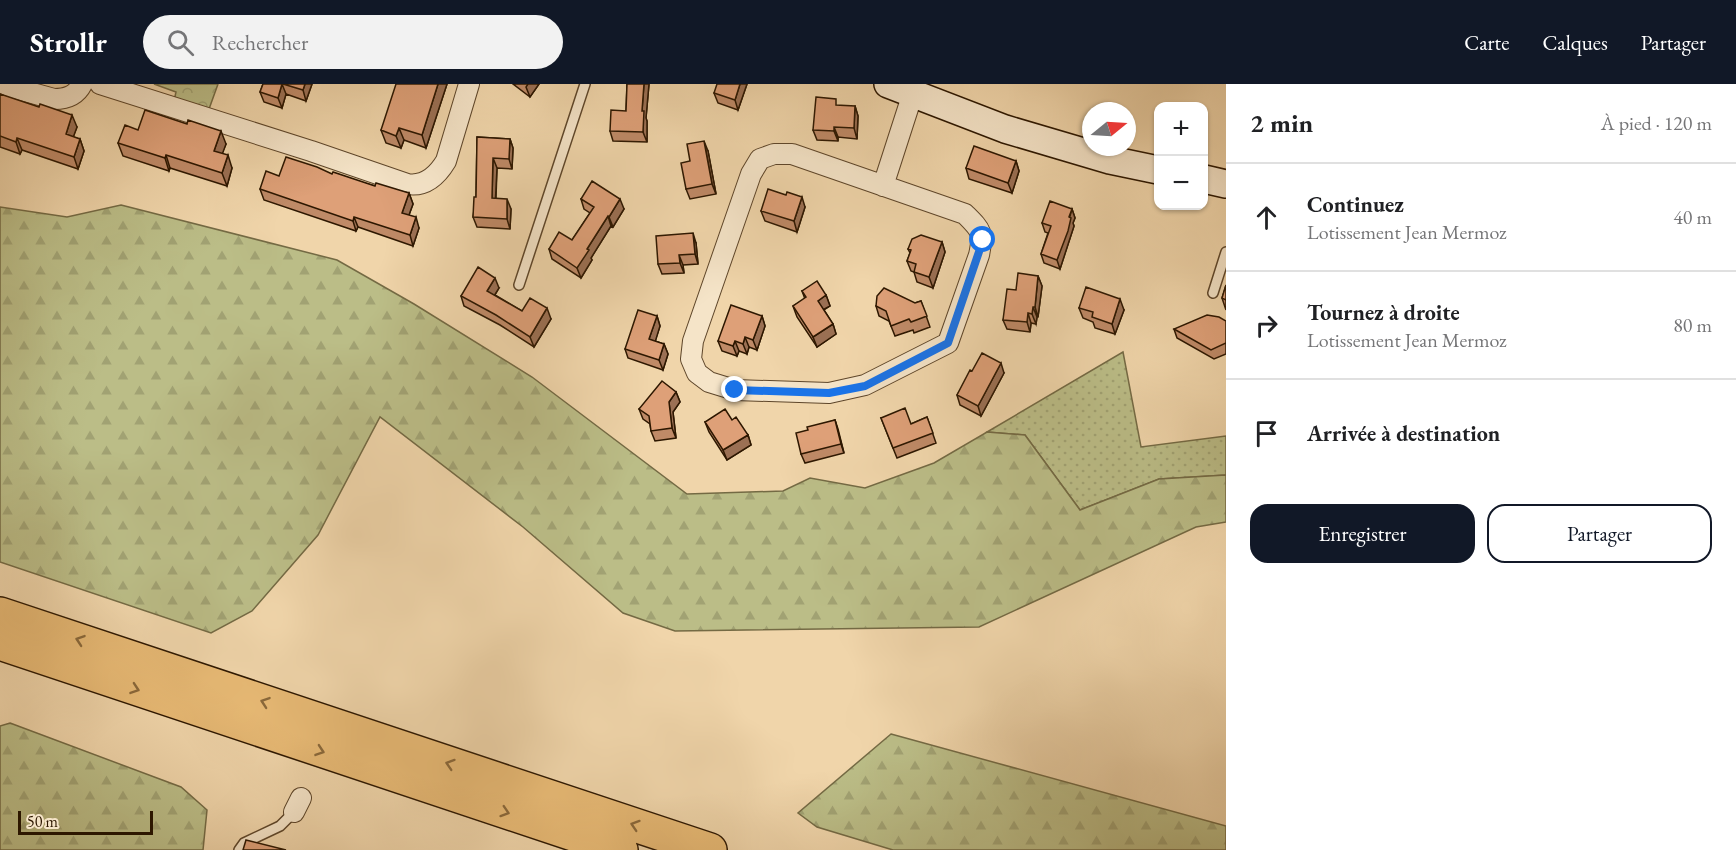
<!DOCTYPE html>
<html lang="fr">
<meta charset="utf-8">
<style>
body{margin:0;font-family:"EB Garamond",serif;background:#f2f2f2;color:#202124}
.controls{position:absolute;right:18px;top:18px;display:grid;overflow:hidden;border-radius:12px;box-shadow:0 2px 4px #0004}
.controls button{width:54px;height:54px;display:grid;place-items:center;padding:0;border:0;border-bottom:2px solid #e0e0e0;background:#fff;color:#202124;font:30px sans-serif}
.compass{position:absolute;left:1082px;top:18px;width:54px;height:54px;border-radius:50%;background:#fff;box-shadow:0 2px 4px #0004;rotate:72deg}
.scale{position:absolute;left:18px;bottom:15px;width:135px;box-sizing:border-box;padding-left:6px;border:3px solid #2d1700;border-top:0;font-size:16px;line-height:21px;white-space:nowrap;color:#2d1700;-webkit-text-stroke:4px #f5e4c8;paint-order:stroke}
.stop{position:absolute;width:18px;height:18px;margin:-14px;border:4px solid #1a73e8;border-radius:50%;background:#fff}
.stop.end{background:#1a73e8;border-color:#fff;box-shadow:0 2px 6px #0008}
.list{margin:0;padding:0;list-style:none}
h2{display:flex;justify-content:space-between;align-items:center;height:78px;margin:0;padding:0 24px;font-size:26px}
h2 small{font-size:20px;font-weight:400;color:#757577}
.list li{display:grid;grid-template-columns:39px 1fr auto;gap:18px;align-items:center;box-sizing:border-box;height:108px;padding:0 24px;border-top:2px solid #e0e0e0}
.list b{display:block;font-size:22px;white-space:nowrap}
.list p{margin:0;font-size:20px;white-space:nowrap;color:#757577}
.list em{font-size:20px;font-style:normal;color:#757577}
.actions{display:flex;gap:12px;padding:18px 24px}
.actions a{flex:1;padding:14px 0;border:2px solid #111827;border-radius:18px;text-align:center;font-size:21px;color:#111827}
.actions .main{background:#111827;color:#fff}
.icon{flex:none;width:33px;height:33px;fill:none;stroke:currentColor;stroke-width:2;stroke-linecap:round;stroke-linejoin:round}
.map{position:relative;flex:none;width:1226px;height:766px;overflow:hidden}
header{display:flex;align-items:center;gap:36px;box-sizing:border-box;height:84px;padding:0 30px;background:#111827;color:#fff}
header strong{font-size:28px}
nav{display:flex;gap:33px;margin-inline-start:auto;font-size:21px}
.search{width:420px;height:54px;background:#f2f2f2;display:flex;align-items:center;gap:15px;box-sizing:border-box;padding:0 21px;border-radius:33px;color:#757577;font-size:22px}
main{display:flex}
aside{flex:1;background:#fff}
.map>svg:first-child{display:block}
.grass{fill:url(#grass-dots);stroke:#746a44;stroke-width:1.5}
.forest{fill:url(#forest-firs);stroke:#746a44;stroke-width:1.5}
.park{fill:url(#park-crowns);stroke:#746a44;stroke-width:1.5}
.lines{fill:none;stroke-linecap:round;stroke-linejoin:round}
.service-casing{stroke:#5e462a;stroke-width:12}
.minor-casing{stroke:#5e462a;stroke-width:22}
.secondary-casing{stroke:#2d1700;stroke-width:30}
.motorway-casing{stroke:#2d1700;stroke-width:36}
.service{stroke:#f5e4c8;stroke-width:9}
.minor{stroke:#f5e4c8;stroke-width:20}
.secondary{stroke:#f5e4c8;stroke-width:27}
.motorway{stroke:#e8ba75;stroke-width:33}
.wall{fill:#bf8a67;stroke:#2d1700;stroke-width:1.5}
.shaded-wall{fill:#9b7054;stroke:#2d1700;stroke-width:1.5}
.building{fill:#dea078;stroke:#2d1700;stroke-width:1.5}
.oneway{stroke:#8a683a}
.route{stroke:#1a73e8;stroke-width:8}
</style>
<header>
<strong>Strollr</strong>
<div class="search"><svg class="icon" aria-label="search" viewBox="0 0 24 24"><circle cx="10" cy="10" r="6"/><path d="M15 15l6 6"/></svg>Rechercher</div>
<nav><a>Carte</a><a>Calques</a><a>Partager</a></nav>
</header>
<main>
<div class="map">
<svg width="1226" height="766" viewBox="0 0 1226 766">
<defs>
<pattern id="grass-dots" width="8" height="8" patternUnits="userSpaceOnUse" patternTransform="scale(1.5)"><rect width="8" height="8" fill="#bbbd87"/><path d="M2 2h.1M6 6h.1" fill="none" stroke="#a1a273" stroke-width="1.8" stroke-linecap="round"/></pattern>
<pattern id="forest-firs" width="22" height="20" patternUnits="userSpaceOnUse" patternTransform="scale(1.5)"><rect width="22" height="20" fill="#bbbd87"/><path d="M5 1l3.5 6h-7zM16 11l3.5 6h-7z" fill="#a1a273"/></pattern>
<pattern id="park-crowns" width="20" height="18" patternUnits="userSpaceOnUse" patternTransform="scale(1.5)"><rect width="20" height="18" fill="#bbbd87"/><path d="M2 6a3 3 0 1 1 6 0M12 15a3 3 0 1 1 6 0" fill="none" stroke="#a1a273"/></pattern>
</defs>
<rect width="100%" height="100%" fill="#f0d5aa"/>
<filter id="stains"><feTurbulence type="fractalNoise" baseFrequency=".00333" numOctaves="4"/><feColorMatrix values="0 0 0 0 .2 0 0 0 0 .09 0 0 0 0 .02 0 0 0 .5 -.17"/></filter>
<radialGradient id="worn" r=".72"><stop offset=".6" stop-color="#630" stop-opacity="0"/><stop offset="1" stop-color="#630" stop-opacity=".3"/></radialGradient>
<path class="grass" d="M1123,268L1141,363L1226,352V391L1159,395L1080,426L1025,351L987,348Z"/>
<path class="forest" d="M121,121L337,176L414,220L532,293L687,410L783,407L810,394L865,404L934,379L987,348L1025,351L1080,426L1159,395L1226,391V438L1196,443L979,543L675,547L623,529L523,443L380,333L318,451L252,527L211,549L0,478V123L67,133Z
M10,639L181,703L207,726L203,766H0V642Z
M891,650L1226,742V766H893L817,743L798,729Z"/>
<path class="park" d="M154,0H218L209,25L174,17L176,8Z"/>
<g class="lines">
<defs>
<path id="service" d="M519,201L585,0
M1213,209L1226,168
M239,766L244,759L280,742L294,728"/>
<path id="minor" d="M0,0L54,15C66,15 76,12 82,0
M100,0L311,67L407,100C425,103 437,92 446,77L469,0
M774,70H792L965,130C981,146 984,148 979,171L948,259L865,301L829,309L735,306L709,298L697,289L691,275L693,257L751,90L760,75Z
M883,102L913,9
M294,728L301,714"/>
<path id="secondary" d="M888,0L1005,45L1110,76L1158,86
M1204,95L1226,100"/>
<path id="motorway" d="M0,530L710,766
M0,559L621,766"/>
</defs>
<use href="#service" class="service-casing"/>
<use href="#minor" class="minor-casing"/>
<use href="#secondary" class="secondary-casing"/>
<use href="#motorway" class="motorway-casing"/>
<use href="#service" class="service"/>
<use href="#minor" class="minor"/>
<use href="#secondary" class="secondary"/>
<use href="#motorway" class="motorway"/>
</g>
<path class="wall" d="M263,0H312L306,17L286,10L282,24L264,18L260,8Z
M447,0L426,64L404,56L401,64L386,59L381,46Z
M513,0H539L530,13Z
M627,0H649L646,34L647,37V58L613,57L610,47L626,27Z
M747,0L738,26L718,19L714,9Z
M0,10L77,43L73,53L80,55L84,67L78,85L22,66L20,70L0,63Z
M855,22L858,32L857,55L838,53V57L817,56L813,46Z
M138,46L226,60L222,69L232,84L227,102L170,84L169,87L123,72L118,59Z
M477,53L510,55L513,64L512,85L497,84L496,114L511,125L510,145L477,143L473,133L476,113Z
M708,67L716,110L690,115L686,105L690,77Z
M1016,77L1019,87L1012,109L969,95L966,84Z
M332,90L375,102L409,109L413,120L409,131L419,144L413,162L358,143L356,147L264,116L260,105L279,92Z
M581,115L624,125L613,143L611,142L591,174L592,176L581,194L552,175L549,165L572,156L590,129L584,125Z
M805,123L797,148L765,137L761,127Z
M1072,125L1075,134L1073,139L1074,142L1060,185L1044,179L1041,170L1048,149L1045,148L1042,139Z
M942,158L945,168L933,204L917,198L914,188L911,187L907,177L910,169L908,165Z
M696,159L698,180L683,181L684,189L662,190L658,180Z
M1038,192L1042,202L1038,233H1037L1036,240L1031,239L1030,248L1007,245L1003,236L1016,206Z
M1226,201V226L1222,214Z
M499,204L495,211L522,227L551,235L534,263L500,241L464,222L461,212Z
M802,207L826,211L830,222L824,226L833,240L836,250L817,263L797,233L793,222L805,215Z
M921,217L930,243L914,249L913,246L895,252L889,237L879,232L876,222L915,219Z
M1079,224L1124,226L1115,250L1095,244L1093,238L1083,234Z
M657,232L660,242L655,257L664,260L668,270L663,286L628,274L625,265Z
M762,232L765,242L757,266L749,263L747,270L739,267L737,272L722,267L718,257Z
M1226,237V270L1214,275L1177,254L1174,245Z
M972,287L1004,289L981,332L960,321L957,311Z
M676,308L680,318L673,328L676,354L655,357L651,347L650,340L643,335L639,325Z
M927,333L936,359L897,374L881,334L911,340Z
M732,336L748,351L751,361L727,376L709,348L705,338Z
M835,336L844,369L805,379L801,370L808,346Z"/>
<path class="shaded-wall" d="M282,0L286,10L282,24L278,14Z
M305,0H312L306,17L303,6Z
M438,0H447L426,64L422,51Z
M528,0H539L530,13L526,3Z
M644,0H649L646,34L647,37V58L643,48L642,27Z
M740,0H747L738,26L735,16Z
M855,22L858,32L857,55L854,44Z
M72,31L77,43L70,62L66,50Z
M834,43L838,53V57L834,47Z
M399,44L404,56L401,64L396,52Z
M221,47L226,60L219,79L214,67Z
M17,54L22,66L20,70L16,58Z
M80,55L84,67L78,85L74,73Z
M510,55L513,64L512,85L509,75Z
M704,57L708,67L716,110L712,100Z
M166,71L170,84L169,87L165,74Z
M228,71L232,84L227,102L222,89Z
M493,74L497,84L495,124L492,114Z
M1016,77L1019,87L1012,109L1008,99Z
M409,109L413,120L406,139L402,129Z
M802,113L805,123L797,148L794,137Z
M507,115L511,125L510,145L507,135Z
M620,115L624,125L613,143L609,133Z
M1072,125L1075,134L1073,139L1074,142L1060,185L1057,176Z
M608,132L611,142L591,174L592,176L581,194L577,184L587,165Z
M354,133L358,143L356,147L353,137Z
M416,133L419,144L413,162L410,151Z
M693,149L696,159L698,180L695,170Z
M942,158L945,168L933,204L929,193Z
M679,171L683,181L684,189L680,179Z
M1038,192L1042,202L1038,233L1035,223Z
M495,194L499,204L491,217L487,207Z
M826,211L830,222L821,227L818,217Z
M1120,215L1124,226L1115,250L1112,240Z
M1033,223L1037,233L1036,240L1032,230Z
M547,224L551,235L534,263L530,253Z
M1028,229L1031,239L1030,248L1027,238Z
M657,232L660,242L653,265L649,255Z
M762,232L765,242L757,266L753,256Z
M833,240L836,250L817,263L813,253Z
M745,253L749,263L747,270L743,260Z
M735,257L739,267L737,272L733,262Z
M664,260L668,270L663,286L659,276Z
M1001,279L1004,289L981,332L978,322Z
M676,308L680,318L673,328L676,354L672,344L669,318Z
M835,336L838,345L844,369L841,360Z
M748,351L751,361L727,376L723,366Z"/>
<path class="building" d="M263,0H282L278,14L260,8Z
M283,0H305L303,6Z
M396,0H438L422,51L399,44L396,52L381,46Z
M627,0H644L642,27H644L643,48L610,47L611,26L626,27Z
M717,0H740L735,16L714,9Z
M0,10L39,23L40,20L72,31L66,50L80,55L74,73L17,54L16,58L0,52Z
M816,13L836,15V21L855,22L854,44L834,43V47L813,46Z
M145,26L187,40L188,36L221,47L214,67L228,71L222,89L166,71L165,74L118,59L125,41L138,46Z
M477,53L510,55L509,75L493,74L492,114L507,115V135L473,133L474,113H476Z
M704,57L712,100L686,105L681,79L690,77L687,60Z
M974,62L1016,77L1008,99L966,84Z
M286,73L317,83L332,90L333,88L375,102L376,99L409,109L402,129L416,133L410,151L354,133L353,137L260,105L266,87L279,92Z
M592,97L620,115L609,133L608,132L587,165L589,166L577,184L549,165L559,148L572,156L594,123L581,115Z
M768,105L786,111L787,108L802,113L794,137L761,127Z
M1050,117L1072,125L1069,133L1071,134L1068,147L1057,176L1041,170L1051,142L1042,139Z
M693,149L695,170L679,171L680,179L658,180L656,152Z
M921,151L942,158L929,193L914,188L916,180L907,177L911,166L908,165L912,155Z
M478,183L495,194L487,207L522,227L530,214L547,224L530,253L496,231L461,212Z
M1018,189L1038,192L1035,223H1033L1032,230L1028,229L1027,238L1003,236L1007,205L1016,206Z
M817,197L826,211L818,217L833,240L813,253L793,222L806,213L802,207Z
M1226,201V216L1222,214Z
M1086,203L1120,215L1112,240L1092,233L1093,228L1079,224Z
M884,204L915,219L921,217L927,232L911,238L909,235L891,242L886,227L876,222L877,212Z
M731,221L762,232L753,256L745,253L743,260L735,257L733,262L718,257Z
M638,226L657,232L649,255L664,260L659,276L625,265Z
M1207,231L1219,233L1226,237V259L1211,266L1174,245Z
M982,269L1001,279L978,322L957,311L970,286L972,287Z
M662,297L676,308L669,318L672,344L651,347L649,332L639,325Z
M905,324L911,340L927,333L933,349L893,364L881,334Z
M725,325L732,336L736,333L748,351L723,366L705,338Z
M835,336L841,360L801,370L796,349L808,346L807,343Z
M246,756L286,766H243Z"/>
<defs><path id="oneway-chevron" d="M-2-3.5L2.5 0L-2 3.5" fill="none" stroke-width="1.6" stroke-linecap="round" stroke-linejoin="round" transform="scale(1.5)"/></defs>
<g class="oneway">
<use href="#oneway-chevron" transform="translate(80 556) rotate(-161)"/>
<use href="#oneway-chevron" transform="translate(135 605) rotate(19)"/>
<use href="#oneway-chevron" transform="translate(265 618) rotate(-161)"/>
<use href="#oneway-chevron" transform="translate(320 667) rotate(19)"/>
<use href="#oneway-chevron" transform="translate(450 680) rotate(-162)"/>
<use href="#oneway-chevron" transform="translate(505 728) rotate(18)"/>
<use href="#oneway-chevron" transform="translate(635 741) rotate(-162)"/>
</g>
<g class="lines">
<path class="route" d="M735,306L829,309L865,302L948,259L983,156"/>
</g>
<rect width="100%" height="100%" filter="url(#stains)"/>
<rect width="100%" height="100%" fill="url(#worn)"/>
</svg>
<div class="controls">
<button>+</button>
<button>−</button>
</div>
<svg class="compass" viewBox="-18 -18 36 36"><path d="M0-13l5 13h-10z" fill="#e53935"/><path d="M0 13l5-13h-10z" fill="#757577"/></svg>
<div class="scale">50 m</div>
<div class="stop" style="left:983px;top:156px"></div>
<div class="stop end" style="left:735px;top:306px"></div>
</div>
<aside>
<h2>2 min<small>À pied · 120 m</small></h2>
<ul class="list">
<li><svg class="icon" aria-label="ahead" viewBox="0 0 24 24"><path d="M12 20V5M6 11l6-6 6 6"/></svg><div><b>Continuez</b><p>Lotissement Jean Mermoz</p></div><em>40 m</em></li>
<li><svg class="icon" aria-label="right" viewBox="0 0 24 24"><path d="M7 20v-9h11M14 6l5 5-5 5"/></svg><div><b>Tournez à droite</b><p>Lotissement Jean Mermoz</p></div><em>80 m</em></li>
<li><svg class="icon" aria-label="arrive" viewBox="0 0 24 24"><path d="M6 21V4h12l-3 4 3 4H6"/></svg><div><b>Arrivée à destination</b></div></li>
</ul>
<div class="actions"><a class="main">Enregistrer</a><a>Partager</a></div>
</aside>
</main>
